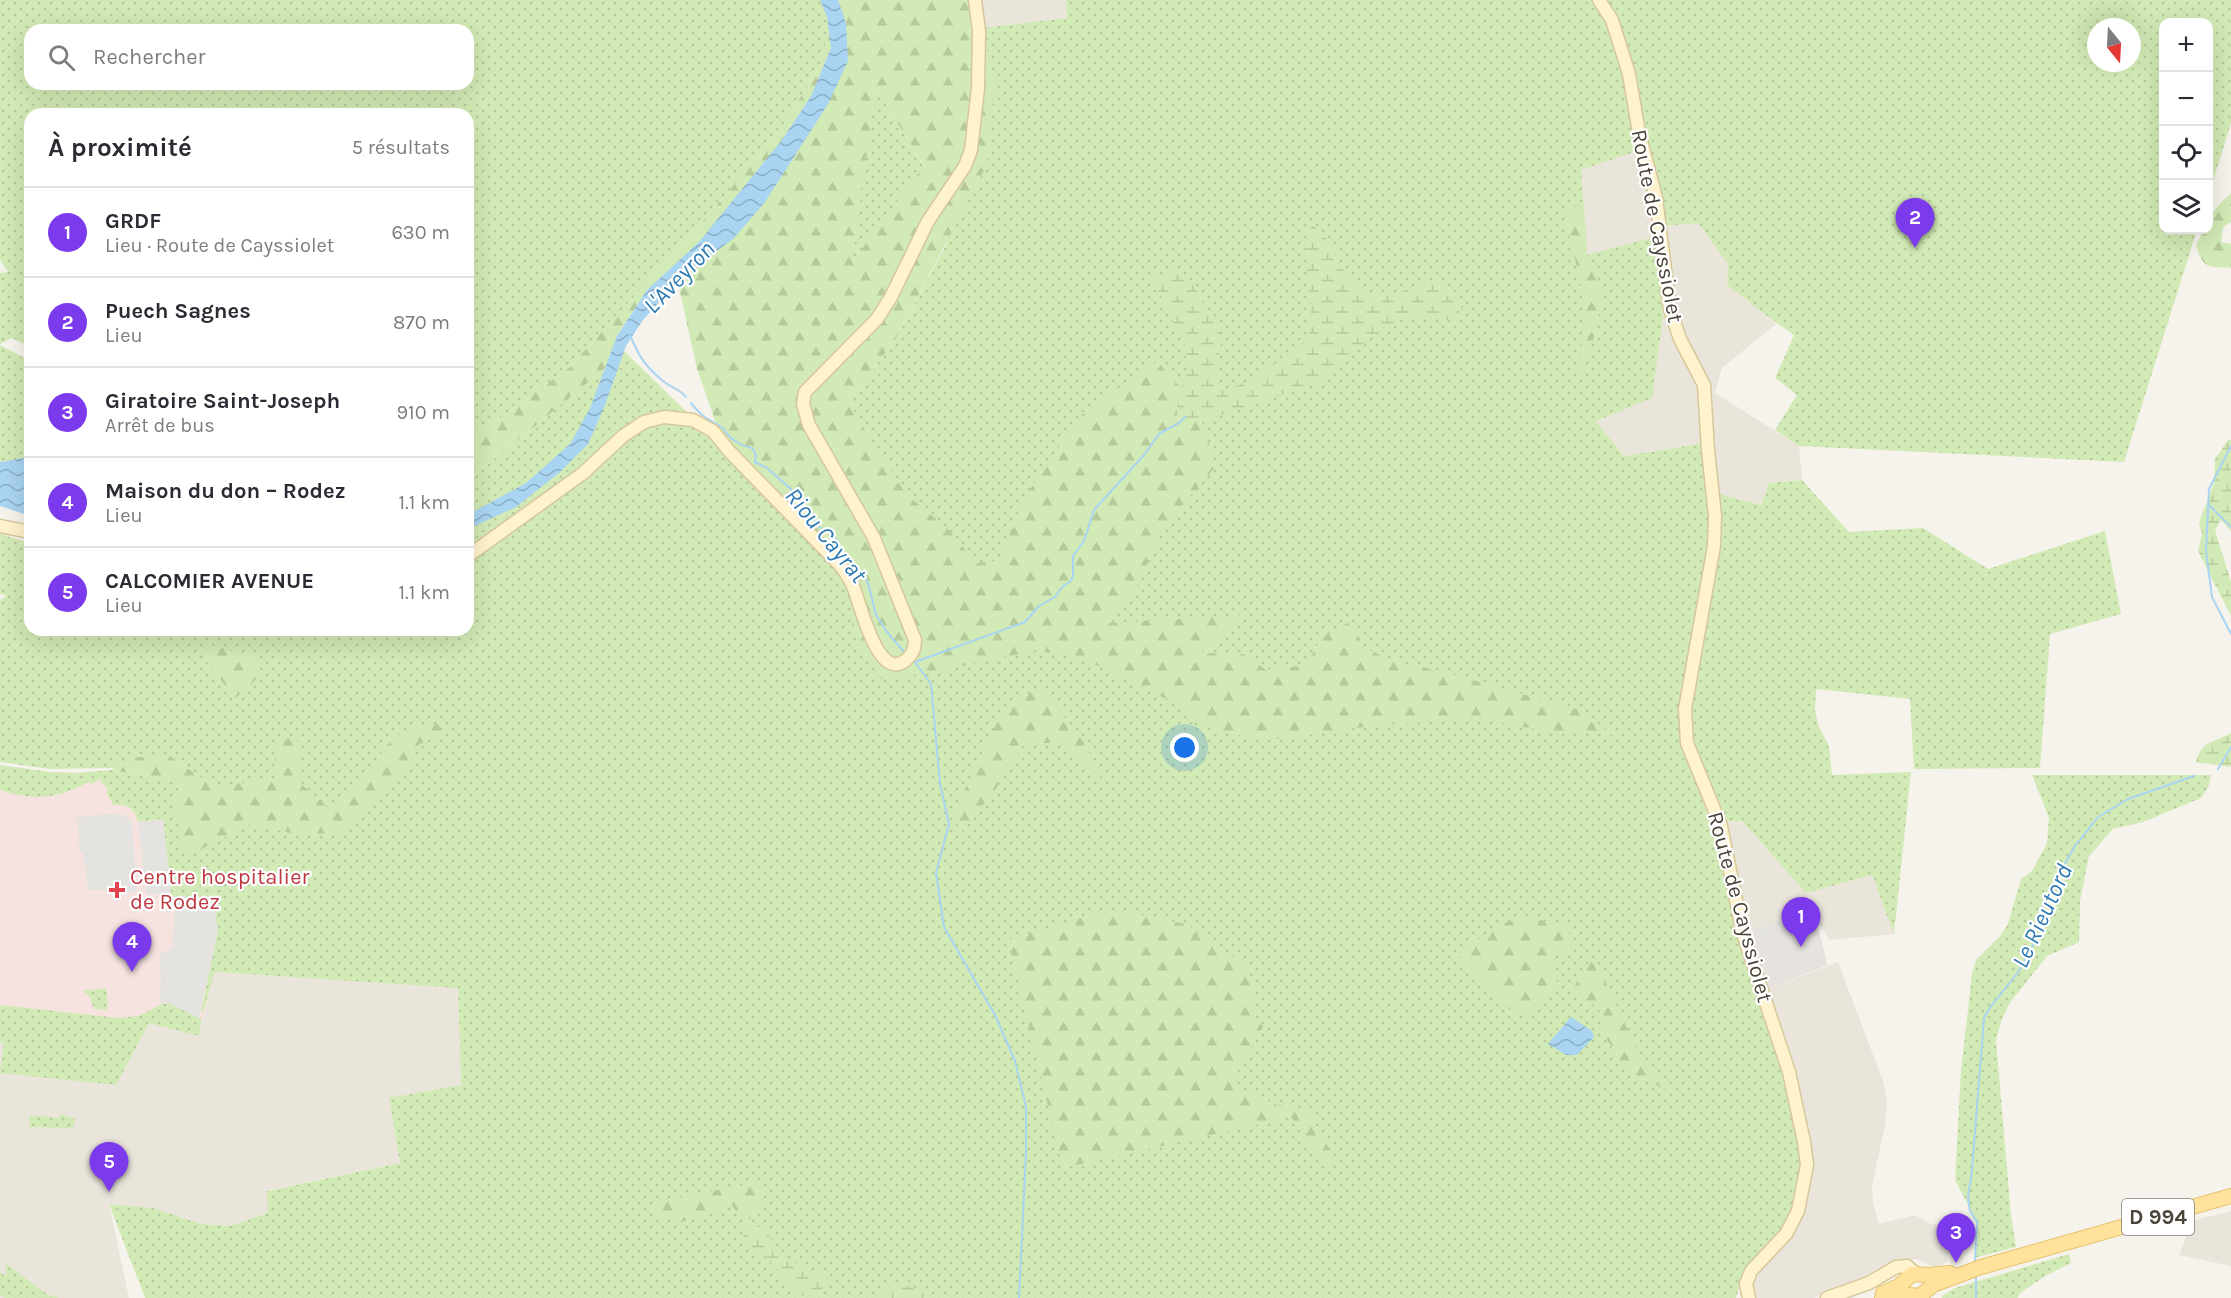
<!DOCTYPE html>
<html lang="fr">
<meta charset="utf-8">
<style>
body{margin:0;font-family:Karla,sans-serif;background:#f2f2f3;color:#2b2b33}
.controls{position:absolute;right:18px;top:18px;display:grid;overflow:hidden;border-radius:12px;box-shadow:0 6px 24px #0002}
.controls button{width:54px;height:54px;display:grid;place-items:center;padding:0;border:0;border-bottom:2px solid #e1e1e2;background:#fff;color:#2b2b33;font:30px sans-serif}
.compass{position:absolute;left:2087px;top:18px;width:54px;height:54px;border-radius:50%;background:#fff;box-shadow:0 6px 24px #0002;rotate:162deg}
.you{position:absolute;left:1185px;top:748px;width:21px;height:21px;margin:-15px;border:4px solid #fff;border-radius:50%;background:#1a73e8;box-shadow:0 0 0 9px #1a73e833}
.badge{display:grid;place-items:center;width:39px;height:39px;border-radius:50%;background:#7c3aed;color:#fff;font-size:20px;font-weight:700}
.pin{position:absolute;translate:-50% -50px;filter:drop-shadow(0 2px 3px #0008)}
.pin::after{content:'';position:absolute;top:32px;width:21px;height:18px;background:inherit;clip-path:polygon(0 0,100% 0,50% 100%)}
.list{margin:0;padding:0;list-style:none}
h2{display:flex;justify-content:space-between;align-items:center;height:78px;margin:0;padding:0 24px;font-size:26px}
h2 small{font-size:20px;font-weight:400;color:#7c7c81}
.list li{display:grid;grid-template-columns:39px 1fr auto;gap:18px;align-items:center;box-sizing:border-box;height:90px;padding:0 24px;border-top:2px solid #e1e1e2}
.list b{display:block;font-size:22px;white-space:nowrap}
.list p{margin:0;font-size:20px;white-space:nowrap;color:#7c7c81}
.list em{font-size:20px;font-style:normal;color:#7c7c81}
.icon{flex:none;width:33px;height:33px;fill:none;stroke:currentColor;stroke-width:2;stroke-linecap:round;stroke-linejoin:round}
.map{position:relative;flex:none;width:2231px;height:1298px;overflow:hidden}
.search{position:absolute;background:#fff;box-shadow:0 6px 24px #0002;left:24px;top:24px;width:450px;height:66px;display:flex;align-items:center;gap:15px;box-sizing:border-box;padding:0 21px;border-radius:18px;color:#7c7c81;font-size:22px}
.panel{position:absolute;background:#fff;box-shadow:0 6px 24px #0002;left:24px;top:108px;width:450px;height:528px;border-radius:18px}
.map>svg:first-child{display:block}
.residential{fill:#eae5da}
.industrial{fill:#e6e2dd}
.medical{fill:#f6e3e0}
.grass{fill:url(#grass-dots);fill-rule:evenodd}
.forest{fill:url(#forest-firs);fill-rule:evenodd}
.wetland{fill:url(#wetland-marsh)}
.parking{fill:#e5e3e0}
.water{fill:url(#water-waves)}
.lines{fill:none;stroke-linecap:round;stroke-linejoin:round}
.stream{stroke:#a9d4f2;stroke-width:2}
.secondary-casing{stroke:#d6c79b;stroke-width:15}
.primary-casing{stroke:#e6c16a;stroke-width:16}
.secondary{stroke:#fff3cd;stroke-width:12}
.primary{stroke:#ffe39c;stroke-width:14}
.health-dot{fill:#e0444e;stroke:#fff;stroke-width:2}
.labels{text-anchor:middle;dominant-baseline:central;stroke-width:4.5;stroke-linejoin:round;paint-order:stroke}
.shield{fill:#fff;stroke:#817c74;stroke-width:1.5}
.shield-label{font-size:21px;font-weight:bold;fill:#4b4439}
.street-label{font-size:22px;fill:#4b4439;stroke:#fff}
.health-label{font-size:22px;fill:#be3a42;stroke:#fff;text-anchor:start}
.water-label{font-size:24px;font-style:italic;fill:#2e7ab2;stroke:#fff}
</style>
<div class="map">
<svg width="2231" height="1298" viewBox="0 0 2231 1298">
<defs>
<pattern id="grass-dots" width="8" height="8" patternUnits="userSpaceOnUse" patternTransform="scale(1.5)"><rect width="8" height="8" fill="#d2eab5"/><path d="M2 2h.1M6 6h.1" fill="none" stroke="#b6ca9c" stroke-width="1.8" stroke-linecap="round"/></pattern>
<pattern id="forest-firs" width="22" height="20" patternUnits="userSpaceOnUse" patternTransform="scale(1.5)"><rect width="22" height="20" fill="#d2eab5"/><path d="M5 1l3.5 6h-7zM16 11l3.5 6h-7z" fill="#b6ca9c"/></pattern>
<pattern id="wetland-marsh" width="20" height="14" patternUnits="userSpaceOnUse" patternTransform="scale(1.5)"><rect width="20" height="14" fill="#d2eab5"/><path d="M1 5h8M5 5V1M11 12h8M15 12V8" fill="none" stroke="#b6ca9c"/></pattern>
<pattern id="water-waves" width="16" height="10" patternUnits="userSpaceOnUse" patternTransform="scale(1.5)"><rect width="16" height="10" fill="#a9d4f2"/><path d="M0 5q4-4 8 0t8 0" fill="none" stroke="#8caec5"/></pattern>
</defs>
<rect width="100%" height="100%" fill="#f6f3ec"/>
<path class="residential" d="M979,0H1066L1067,18L982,28Z
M1637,151L1655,227L1698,223L1728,264L1727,285L1749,300L1776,324L1722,368L1715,393L1799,446L1802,480L1769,483L1761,505L1716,493L1711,442L1624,456L1596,421L1581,169Z
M0,765L50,772L75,773L113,770L215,972L458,987L461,1085L390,1106L400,1163L268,1190L269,1213L230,1226L201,1224L153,1208L109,1204L129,1298H0Z
M1714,821H1742L1806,893L1872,875L1894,934L1830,940L1810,910L1740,935Z
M1838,962L1883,1081L1887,1102L1885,1125L1872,1186L1873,1203L1879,1224L1915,1215L1930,1224L1946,1226L1950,1244L1947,1262L1937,1268L1916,1259L1887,1263L1846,1288L1814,1298H1746L1739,1294L1745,1271L1759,992Z
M2231,1211V1266L2179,1255L2192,1221Z"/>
<path class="industrial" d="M1810,910L1822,941L1827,965L1759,992L1740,935Z"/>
<path class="medical" d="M0,765L50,772L75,773L113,770L146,778L215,972L199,1036L149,1023L139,1041L0,1042Z"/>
<path class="grass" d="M0,0H838L820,66L782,127L716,206L570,367L500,418L468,433V114H30V347L12,338L0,344V273L8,272L0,260ZM30,30H468V84H30Z
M1066,0H2231V123L2209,194L2208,22H2164V230H2197L2124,462L1799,446L1775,430L1797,395L1775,378L1794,335C1770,320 1750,301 1727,285L1728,264L1698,223L1655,227L1637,151L1581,170L1587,255L1654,237L1664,309L1652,398L1596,421L1624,456L1711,442L1716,493L1761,505L1769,483L1802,480L1849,532L1923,528L1988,569L2105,531L2121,614L2050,634L2040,768L1914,769L1910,699L1816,689L1815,711L1819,727L1829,746L1832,775L1911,772L1894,934L1872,875L1806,893L1742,821H1714L1781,1054L1803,1149L1797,1198L1789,1222L1745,1271L1736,1298H145L109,1204L153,1208L201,1224L230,1226L268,1213L267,1191L400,1163L389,1098L461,1085L458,988L215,972L203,1013L201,1012L218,929L215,918L183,895L179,900L171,895L163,819L138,822C134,808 127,804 113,805L106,792L108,789L99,779L91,785L88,782C59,799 31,801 0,790V765L50,772L75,773L113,770L170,781L182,791L234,784H210L170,756L113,764V768L50,769L0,762V600L7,596L0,594V534L30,543V630H468V480L539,423L624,351L725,449L854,395L895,340L946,245L982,28L1067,18ZM2096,27H2132V63H2096Z
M876,87L924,167L851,263Z
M0,345L30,361V457L0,462Z
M2032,775H2211L2209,786L2201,798L2143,822L2113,829L2089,856L2080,901L2079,942L2047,956L2009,1004L2001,1022L1996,1040L2011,1215L2016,1247L1974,1258L1978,1240L1977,1222L1955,1180L1961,1071L1972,974L1976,960L2001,935L2008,924L2021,879L2032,871L2047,843L2049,818Z
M106,988L108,1004L107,1010L94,1009L89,995L82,991Z
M169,1003L202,1019L199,1036L149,1023L116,1085L0,1073L4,1043L0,1042V1005L119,1018L138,1016L162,1004Z
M60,1114L75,1119L74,1126L71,1128L29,1127L30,1115L59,1118Z
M2069,1254L2071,1263L2045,1276L2019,1294L2018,1298H1942V1296L1955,1288Z
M6,1264L47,1294L59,1298H5L0,1296V1273L6,1276Z"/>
<path class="forest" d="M837,0H979L982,28L995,84L986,167L895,340L854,395V413L906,494L949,530L976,563L1000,560L1023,500L1080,416L1157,361L1197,406L1216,466L1164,527L1132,597L1106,623L1246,615L1201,653L1244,654L1266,670L1306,665L1322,637L1351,621L1363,647L1390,660L1444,672L1580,710L1613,735L1539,730L1479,718L1371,726L1263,741L1195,725L1183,707L1088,661L1037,650L935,672L881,679L852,632L855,579L735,449H725L697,369L678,283L647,290L617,336L607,366L539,423L468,480V433L500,418L570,367L716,206L782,127L820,66ZM876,88L924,166L852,262Z
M2231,193V222L2223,227L2221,242L2231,244V268C2208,267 2203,269 2196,245L2204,230H2208C2208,213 2220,204 2231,193Z
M1584,204L1587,256L1602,294L1596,332L1579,380L1583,316L1581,283L1563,210Z
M210,645L254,657L262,673L245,691L235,698L203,657Z
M1044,690L1083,741L1102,778L1062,743H1024L995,790L960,834L954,811L1002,713L1020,696Z
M439,724L441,734L418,745L410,763L359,818L338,833L295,834L251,824L185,857L173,801L182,790L170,781L113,770V764L138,757L170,756L210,784H234L277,780L273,743L297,737L302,785L331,810L359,784L387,745L403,731Z
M1103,911L1149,916L1188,925L1205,939L1246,965L1256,990L1251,1010L1263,1027L1230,1085L1277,1105H1293L1308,1113L1326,1141L1332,1163L1324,1167L1291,1117L1063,1168L1008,940Z
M1529,918L1569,925L1570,949L1550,957L1559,989L1527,1018L1509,1009L1458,954L1501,923Z
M1592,959L1609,989L1645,1068L1667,1090L1640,1078L1618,1058L1606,1038L1600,1011L1574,987Z
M753,1183L767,1192L761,1201L758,1215L743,1222L732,1205L681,1222L655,1216L657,1202Z"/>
<path class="wetland" d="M1311,225L1323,232L1345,273L1363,294C1373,295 1384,296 1393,294C1425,286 1440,268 1465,304L1453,321L1413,315L1384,327L1354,351L1333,374L1308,386L1204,421L1176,424L1178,399L1187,370L1185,345L1152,278L1173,271L1195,287L1222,337L1215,383L1222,391L1255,379L1309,338L1311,306L1307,282V244Z
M2228,440H2231V531L2221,520L2215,530L2231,582V616L2198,551L2202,534L2199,523L2214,483L2215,459Z
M2231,733V767L2196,762C2202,740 2214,743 2231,733Z
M745,1225L764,1228L779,1250L791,1261L827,1277L829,1284L810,1297L800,1296L764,1255L745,1248L743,1240Z
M897,1284L932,1292L930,1298H876L875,1293Z"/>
<path class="parking" d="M120,813L128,818L132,824L137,892L88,890L83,853H79L78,844L80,843L76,817Z
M163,819L171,892L146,895L138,822Z
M183,895L217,913L215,918L218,929L199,1018L169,1003L162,1004L159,999L161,980L159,956L162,951L167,953L172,946L175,904Z
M1806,912L1812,929L1781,941L1777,931L1755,939L1753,931Z"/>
<path class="water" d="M820,0H838L846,23L848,61L828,104L765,202L733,239L684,275L643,320L626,346L605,405L588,444L560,472L516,507L468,529V512L475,511L526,483L570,444L590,408L617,336L647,290L699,242L782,140L811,96L831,48L827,17Z
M30,457V516L0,506V462Z
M1571,1017L1592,1031L1594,1037L1577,1055H1566L1548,1044Z"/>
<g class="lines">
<path class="stream" d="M630,335C639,357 645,366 663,381C670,387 680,389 686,397
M691,403C704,419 707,418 723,428C728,438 741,446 752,448L756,455L755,462L767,468L791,489L795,498L814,518L819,527L831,534L838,541L841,554L858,568L868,583L876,615L887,632L905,653
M2231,446L2209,489L2206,551L2212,597L2231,634
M2208,504L2231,527
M912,658L931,684L940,784L949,824L936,873L944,927L995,1015L1015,1061L1026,1107V1153L1019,1298
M915,662L1025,622L1039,606L1055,597L1062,587L1071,581L1073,576V556L1084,541L1094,510L1144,455L1159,434L1179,423L1185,417
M2218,769L2231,747
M1975,1261L1977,1222L1970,1211L1968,1197L1972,1170L1984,1018L1989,1009L2019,971L2033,945L2037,920L2047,895L2075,846L2098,817L2128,799L2194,776
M1976,1298V1278"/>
<defs>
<path id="secondary" d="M1599,0L1612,20L1629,74L1639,133L1656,198L1670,309L1680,339L1704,385L1708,450L1715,516L1714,546L1685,709L1687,743L1721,826L1743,934L1789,1072L1804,1142L1807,1165L1798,1211L1786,1234L1751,1271L1746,1284L1749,1298
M582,474L623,436L644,422L664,417L693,420L713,431L729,451L841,566C845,572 850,579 853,586C860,602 879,690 909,657C914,652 915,647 915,640L874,538L809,425L803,404L805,392L877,319L891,297L928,221L965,166L971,150L978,88L979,31L975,0
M0,526L30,532
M468,556L586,471
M1827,1298L1869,1283L1896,1267L1907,1266L1915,1273"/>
<path id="primary" d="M1883,1293L1899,1286L1912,1274L1930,1275L1950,1273
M1882,1298L1909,1295L1920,1296L1933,1285L1981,1267L2231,1196"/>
</defs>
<use href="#secondary" class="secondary-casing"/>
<use href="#primary" class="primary-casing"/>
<use href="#secondary" class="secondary"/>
<use href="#primary" class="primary"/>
</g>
<path class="health-dot" d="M114 881h6v6h6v6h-6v6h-6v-6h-6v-6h6z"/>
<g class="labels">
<rect class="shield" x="2122" y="1199" width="72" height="36" rx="4.5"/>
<g class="shield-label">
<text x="2158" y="1217">D 994</text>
</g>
<g class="street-label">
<text transform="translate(1657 226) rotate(79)">Route de Cayssiolet</text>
<text transform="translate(1740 907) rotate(75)">Route de Cayssiolet</text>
</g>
<g class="health-label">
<text x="130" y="877">Centre hospitalier<tspan x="130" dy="25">de Rodez</tspan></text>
</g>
<g class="water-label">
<text transform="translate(679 277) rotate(-46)">L'Aveyron</text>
<text transform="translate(826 535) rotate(51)">Riou Cayrat</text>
<text transform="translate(2042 916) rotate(-65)">Le Rieutord</text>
</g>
</g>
</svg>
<div class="controls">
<button>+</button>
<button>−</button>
<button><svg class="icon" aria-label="locate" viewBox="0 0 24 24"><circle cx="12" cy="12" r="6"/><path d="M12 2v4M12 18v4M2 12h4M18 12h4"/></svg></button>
<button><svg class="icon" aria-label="layers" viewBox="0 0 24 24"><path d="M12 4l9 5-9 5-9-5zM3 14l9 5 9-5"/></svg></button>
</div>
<svg class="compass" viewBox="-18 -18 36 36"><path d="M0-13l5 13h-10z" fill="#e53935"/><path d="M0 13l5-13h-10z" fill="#7c7c81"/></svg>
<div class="you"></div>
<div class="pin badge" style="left:1801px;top:947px">1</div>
<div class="pin badge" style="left:1915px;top:248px">2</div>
<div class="pin badge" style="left:1956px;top:1263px">3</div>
<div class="pin badge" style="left:132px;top:972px">4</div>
<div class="pin badge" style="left:109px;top:1192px">5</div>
<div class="search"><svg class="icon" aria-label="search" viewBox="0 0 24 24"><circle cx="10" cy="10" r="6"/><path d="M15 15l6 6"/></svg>Rechercher</div>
<section class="panel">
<h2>À proximité<small>5 résultats</small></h2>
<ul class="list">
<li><span class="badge">1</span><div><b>GRDF</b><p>Lieu · Route de Cayssiolet</p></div><em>630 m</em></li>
<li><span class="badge">2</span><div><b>Puech Sagnes</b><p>Lieu</p></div><em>870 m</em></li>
<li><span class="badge">3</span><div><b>Giratoire Saint-Joseph</b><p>Arrêt de bus</p></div><em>910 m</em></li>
<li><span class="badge">4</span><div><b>Maison du don – Rodez</b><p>Lieu</p></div><em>1.1 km</em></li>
<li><span class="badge">5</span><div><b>CALCOMIER AVENUE</b><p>Lieu</p></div><em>1.1 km</em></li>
</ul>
</section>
</div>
